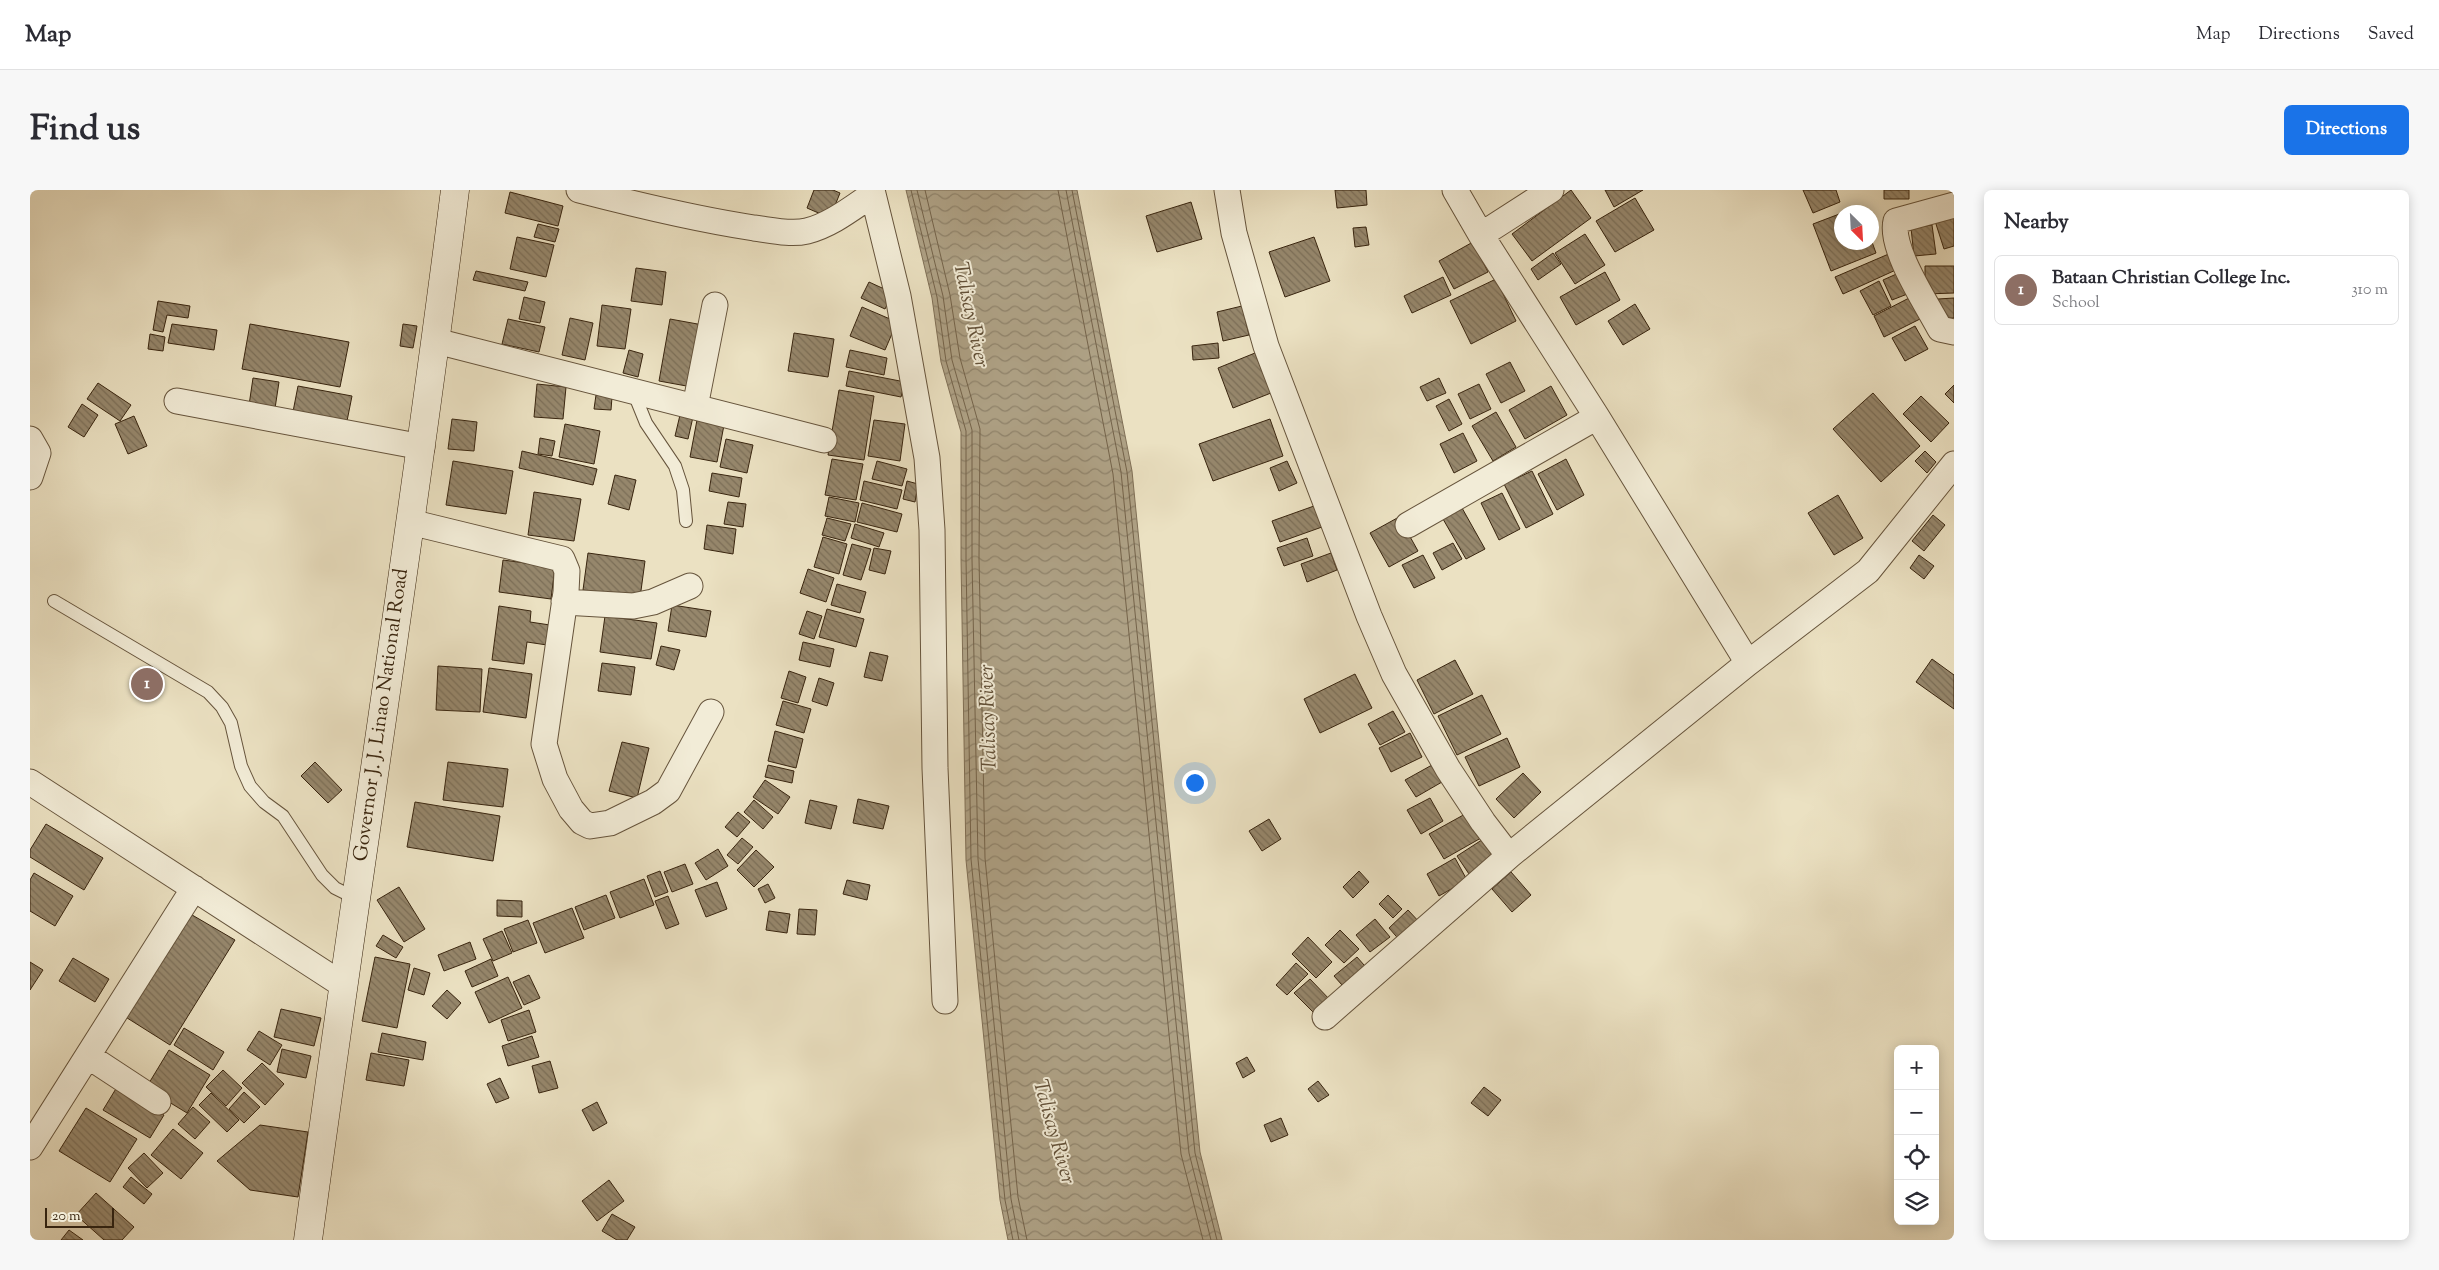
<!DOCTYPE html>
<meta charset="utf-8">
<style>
body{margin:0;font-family:"Sorts Mill Goudy",serif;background:#f7f7f7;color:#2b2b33}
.controls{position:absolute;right:15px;bottom:15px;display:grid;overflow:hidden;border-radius:8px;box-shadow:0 2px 12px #0003}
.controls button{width:45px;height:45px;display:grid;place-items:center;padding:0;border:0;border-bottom:1px solid #e1e1e2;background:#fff;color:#2b2b33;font:25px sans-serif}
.compass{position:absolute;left:1804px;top:15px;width:45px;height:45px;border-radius:50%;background:#fff;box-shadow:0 2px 12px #0003;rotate:156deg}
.scale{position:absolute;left:15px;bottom:12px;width:69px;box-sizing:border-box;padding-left:5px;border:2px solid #39250f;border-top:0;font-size:14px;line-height:18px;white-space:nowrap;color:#39250f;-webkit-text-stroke:4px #f2ecd7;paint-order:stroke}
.you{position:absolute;left:1164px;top:592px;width:18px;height:18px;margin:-12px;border:4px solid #fff;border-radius:50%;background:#1a73e8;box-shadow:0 0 0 8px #1a73e833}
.badge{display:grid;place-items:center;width:32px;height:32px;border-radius:50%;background:#1a73e8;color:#fff;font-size:16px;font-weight:700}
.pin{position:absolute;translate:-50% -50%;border:2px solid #fff;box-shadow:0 1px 5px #0006}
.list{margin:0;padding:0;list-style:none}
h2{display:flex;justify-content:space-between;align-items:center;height:65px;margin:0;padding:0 20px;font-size:21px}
h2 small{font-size:16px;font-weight:400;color:#7c7c81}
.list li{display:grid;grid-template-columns:32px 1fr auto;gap:15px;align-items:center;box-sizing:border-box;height:70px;margin:0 10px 10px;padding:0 10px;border:1px solid #e1e1e2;border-radius:8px}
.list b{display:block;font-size:19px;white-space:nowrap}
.list p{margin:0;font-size:16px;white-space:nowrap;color:#7c7c81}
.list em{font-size:16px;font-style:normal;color:#7c7c81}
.icon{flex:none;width:28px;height:28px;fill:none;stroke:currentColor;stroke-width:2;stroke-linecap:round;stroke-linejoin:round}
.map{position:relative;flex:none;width:1924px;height:1050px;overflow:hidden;border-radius:8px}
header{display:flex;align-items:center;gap:30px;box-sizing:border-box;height:70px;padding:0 25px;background:#fff;border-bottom:1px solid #e1e1e2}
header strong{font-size:24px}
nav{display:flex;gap:28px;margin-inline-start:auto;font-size:18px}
.intro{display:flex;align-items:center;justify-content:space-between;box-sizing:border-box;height:120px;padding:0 30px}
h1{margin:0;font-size:35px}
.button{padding:12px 22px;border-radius:8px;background:#1a73e8;color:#fff;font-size:18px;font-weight:700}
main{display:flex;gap:30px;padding:0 30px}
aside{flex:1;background:#fff;border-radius:8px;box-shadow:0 2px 12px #0003}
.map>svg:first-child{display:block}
.water{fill:url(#water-waves);stroke:#7f6f56}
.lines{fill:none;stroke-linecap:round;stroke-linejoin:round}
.shore{stroke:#74634a;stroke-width:1}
.building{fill:url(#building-back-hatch);stroke:#39250f}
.service-casing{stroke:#66543c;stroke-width:14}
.minor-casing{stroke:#66543c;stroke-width:27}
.secondary-casing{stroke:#39250f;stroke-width:29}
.service{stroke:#f2ecd7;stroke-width:12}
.minor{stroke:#f2ecd7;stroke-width:25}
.secondary{stroke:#f2ecd7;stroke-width:28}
.labels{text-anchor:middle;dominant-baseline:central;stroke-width:4;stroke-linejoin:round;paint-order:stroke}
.street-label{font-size:20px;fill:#39250f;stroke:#f2ecd7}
.water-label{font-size:21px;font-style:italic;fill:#625038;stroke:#f2ecd7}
</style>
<header>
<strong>Map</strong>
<nav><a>Map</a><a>Directions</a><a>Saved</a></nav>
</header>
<div class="intro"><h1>Find us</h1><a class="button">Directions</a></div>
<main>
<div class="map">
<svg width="1924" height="1050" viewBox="0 0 1924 1050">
<defs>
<pattern id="water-waves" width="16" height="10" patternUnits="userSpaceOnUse" patternTransform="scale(1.25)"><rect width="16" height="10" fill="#aea185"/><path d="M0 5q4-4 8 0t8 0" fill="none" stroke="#8f836b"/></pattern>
<pattern id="building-back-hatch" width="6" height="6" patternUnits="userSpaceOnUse" patternTransform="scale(1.25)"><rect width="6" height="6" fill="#96876c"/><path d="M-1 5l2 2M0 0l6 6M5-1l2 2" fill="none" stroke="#7b6e57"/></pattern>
</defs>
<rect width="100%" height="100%" fill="#ebe1c2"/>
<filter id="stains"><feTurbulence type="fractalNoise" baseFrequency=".004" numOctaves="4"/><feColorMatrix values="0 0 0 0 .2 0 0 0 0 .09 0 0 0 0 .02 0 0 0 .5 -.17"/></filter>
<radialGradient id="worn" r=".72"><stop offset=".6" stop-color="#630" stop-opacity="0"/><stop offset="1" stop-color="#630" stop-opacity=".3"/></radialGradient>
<path class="water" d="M876,0H1047L1102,281L1170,962L1192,1050H978L970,1010L936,670L931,369V242L911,172L902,108Z"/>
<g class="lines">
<path class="shore" d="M881,0L907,107L916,171L936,241V369L941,669L975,1010L983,1050
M887,0L913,106L922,170L942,240V369L948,669L981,1009L989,1050
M895,0L920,105L930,168L950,239L949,368L955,668L988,1007L997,1050
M1028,0L1083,284L1151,964L1173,1050
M1036,0L1091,282L1159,963L1181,1050
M1042,0L1097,282L1165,963L1187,1050"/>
</g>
<path class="building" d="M784,0H803L810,3L800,28L777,18Z
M1305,0H1336L1337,15L1307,18Z
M1541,0L1561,28L1502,71L1482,44Z
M1575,0H1613L1584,17Z
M1773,0H1806L1810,12L1783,23Z
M1854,0H1879V9H1854Z
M480,2L533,16L528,36L475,23Z
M1605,8L1624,40L1585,62L1566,31Z
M1161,12L1172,49L1127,62L1116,26Z
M1827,17L1830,22H1813Z
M1812,23V52H1842L1846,63L1801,81L1783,34Z
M1924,25V56L1914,59L1905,31Z
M508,34L529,39L525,52L504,47Z
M1902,35L1906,64L1884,66L1881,38Z
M1336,37L1339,55L1325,57L1323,38Z
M1555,44L1575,75L1545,94L1525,63Z
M487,47L524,55L516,87L480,79Z
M1284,47L1300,91L1255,107L1239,62Z
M1443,52L1458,82L1424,99L1409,71Z
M1523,63L1531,74L1508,90L1501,79Z
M1861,63L1868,79L1813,104L1805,87Z
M1895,76H1924V103L1895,104Z
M606,78L636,82L632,115L601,111Z
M446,81L498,92L495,101L443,90Z
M1575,82L1590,110L1546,135L1530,107Z
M1871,82L1880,103L1862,110L1853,90Z
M1413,87L1421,105L1382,123L1374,106Z
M1466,89L1486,131L1441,154L1420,111Z
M1849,91L1861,116L1843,125L1830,101Z
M839,92L863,103L855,119L831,108Z
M1883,106L1894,127L1854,147L1844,126Z
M494,107L515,112L510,133L489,129Z
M1924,108V128L1909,129L1908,109Z
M128,111L160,116L158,128L137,125L133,142L123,140Z
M1605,114L1620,139L1593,155L1578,131Z
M572,115L601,119L595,159L567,156Z
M1212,116L1219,145L1193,151L1187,122Z
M832,117L867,132L855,160L820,146Z
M540,128L563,133L555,170L532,165Z
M478,129L515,137L509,162L472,154Z
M640,129L673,135L662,197L629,191Z
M142,134L187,140L184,160L138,153Z
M220,134L319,152L310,197L212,179Z
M373,134L387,136L383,158L370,156Z
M1885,136L1898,159L1875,171L1862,148Z
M764,143L804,149L798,187L758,181Z
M120,144L135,147L133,161L118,159Z
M1188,153L1189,168L1163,170L1162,156Z
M599,160L613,164L608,187L593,183Z
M820,160L857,168L854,185L816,177Z
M1225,163L1241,203L1203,218L1188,178Z
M1480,172L1495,201L1471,213L1456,184Z
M819,181L875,192L871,207L816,196Z
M223,188L249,192L244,225L218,222Z
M1409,188L1416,203L1397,211L1390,197Z
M68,193L101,215L90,231L57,209Z
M507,194L536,197L533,229L504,227Z
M1449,194L1461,219L1440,229L1428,204Z
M1924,195V213L1915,204Z
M268,196L322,206L315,241L261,232Z
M1521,196L1537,225L1495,249L1479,220Z
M809,200L844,206L834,270L798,265Z
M1843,203L1890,256L1851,292L1803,239Z
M566,205L582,207L581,220L564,219Z
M1891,206L1919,233L1901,252L1873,224Z
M1419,209L1432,234L1419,241L1406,216Z
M52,214L68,225L54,247L38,237Z
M1466,222L1486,257L1463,271L1442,236Z
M650,225L663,227L658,249L645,246Z
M104,226L117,256L98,264L85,234Z
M422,229L447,232L444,261L418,259Z
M1240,229L1253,266L1183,291L1169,254Z
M667,230L694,235L687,272L660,267Z
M844,230L875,234L870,271L838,266Z
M535,234L570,241L564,274L529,267Z
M1433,243L1447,271L1424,283L1410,254Z
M510,248L525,251L522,266L508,264Z
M696,249L723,255L717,283L690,277Z
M492,261L567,279L563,295L489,278Z
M1895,261L1906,272L1897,283L1885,271Z
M802,269L833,274L826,310L795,305Z
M1536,269L1554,305L1527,320L1508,284Z
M423,271L483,281L476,324L416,315Z
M847,271L877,279L872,296L842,289Z
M1257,271L1267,293L1249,301L1240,278Z
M1502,281L1523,324L1496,338L1474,294Z
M682,283L712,288L709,307L679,301Z
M585,285L606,290L599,320L578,314Z
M834,291L872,300L867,319L830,310Z
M877,291L888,294L885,312L873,309Z
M504,302L551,309L544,351L498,345Z
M1472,303L1490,339L1469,350L1451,313Z
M1808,305L1833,348L1804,365L1778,323Z
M799,307L829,313L825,332L795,326Z
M698,312L716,314L713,337L694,334Z
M832,313L872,324L867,342L827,332Z
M1284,316L1292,337L1250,352L1242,331Z
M1432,318L1455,359L1436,369L1413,329Z
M1903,325L1915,335L1894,361L1882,351Z
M1369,327L1388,361L1359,377L1340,343Z
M797,328L821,334L815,351L792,345Z
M825,334L854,343L849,357L821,348Z
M677,335L706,339L703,364L674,359Z
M793,347L817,354L809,384L784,377Z
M1277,348L1283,366L1254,376L1247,358Z
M1423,353L1432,369L1412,380L1403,363Z
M822,354L841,359L831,390L813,385Z
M844,358L861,361L855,384L839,380Z
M558,363L615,371L610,408L553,400Z
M1301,363L1307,380L1277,392L1271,374Z
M1393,365L1405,388L1384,398L1372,375Z
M1889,365L1904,376L1894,389L1880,378Z
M473,370L525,377L521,409L469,402Z
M778,379L804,388L796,412L770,403Z
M807,394L836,402L830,423L801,415Z
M642,415L681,421L676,447L638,441Z
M469,416L501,421L500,432L520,435L517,455L497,452L494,474L462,470Z
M797,419L834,429L826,457L789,447Z
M777,421L792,426L784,449L769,444Z
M575,426L627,433L621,469L570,462Z
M773,452L804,459L800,477L769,470Z
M631,456L650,460L644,480L626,475Z
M840,462L858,466L852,491L834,487Z
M1902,469L1924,485V519L1886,492Z
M1425,470L1443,504L1404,524L1387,490Z
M572,473L605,477L601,505L568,501Z
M408,476L452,479L450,522L406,520Z
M459,478L502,484L496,528L453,522Z
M759,481L776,487L768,513L751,508Z
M1325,484L1342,518L1290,543L1274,509Z
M789,488L804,493L797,516L782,511Z
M1452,505L1471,544L1427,565L1408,526Z
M753,511L781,519L774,543L746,535Z
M1363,521L1375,542L1350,555L1338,534Z
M745,541L773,549L766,578L738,571Z
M1380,543L1392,567L1361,582L1349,558Z
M1477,548L1490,577L1449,596L1435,567Z
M592,552L619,558L607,608L579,601Z
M285,572L312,600L298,613L271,586Z
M418,572L478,579L473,617L413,610Z
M738,575L764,581L762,593L735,587Z
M1402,575L1412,592L1386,607L1375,590Z
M1493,583L1511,602L1484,628L1466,609Z
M735,590L760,607L748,624L723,607Z
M1400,608L1413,631L1391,644L1377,620Z
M828,609L859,616L853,639L823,633Z
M724,610L743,627L733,639L714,622Z
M780,610L807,616L801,639L775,633Z
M385,612L470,626L463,671L377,657Z
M708,622L720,632L707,647L695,637Z
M1437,623L1451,648L1414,669L1399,644Z
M1239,629L1251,649L1232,661L1219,641Z
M16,634L73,668L54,700L0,667V660Z
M1461,644L1474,666L1441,687L1427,666Z
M712,648L723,657L708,674L697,665Z
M688,659L698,676L676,690L665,673Z
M726,660L744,677L724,697L707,680Z
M1425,668L1437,690L1409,706L1397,684Z
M655,674L663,694L642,702L634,682Z
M630,681L638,702L625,707L617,686Z
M1329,681L1339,692L1323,708L1313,697Z
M1481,682L1501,705L1482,722L1462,699Z
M4,683L43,706L25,736L0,721V690Z
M614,689L624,715L590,728L580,702Z
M817,690L840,695L837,710L813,704Z
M687,692L697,719L676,727L665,700Z
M738,694L745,708L735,713L728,699Z
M369,697L395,739L374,752L347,710Z
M576,705L585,728L554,740L545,717Z
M1358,705L1372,719L1363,728L1349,714Z
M638,706L649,734L636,739L625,711Z
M467,710L492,711V727L467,726Z
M542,718L554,748L515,763L503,733Z
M769,719L787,720L785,745L767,744Z
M1378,720L1392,735L1372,753L1359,738Z
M739,721L760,724L757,743L736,740Z
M157,722L205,750L140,855L94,826Z
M1345,729L1360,747L1340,762L1326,745Z
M498,730L507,753L483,762L474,739Z
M1310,740L1329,759L1314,773L1295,755Z
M472,741L482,763L463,771L453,749Z
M353,745L373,757L366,768L346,756Z
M1278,747L1302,772L1286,788L1262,764Z
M440,752L446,769L414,781L408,765Z
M345,767L380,774L367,838L332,831Z
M1327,767L1341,783L1319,803L1304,786Z
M43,768L79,789L65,812L29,791Z
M461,769L468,786L442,797L435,781Z
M0,772L13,780L0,800Z
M1266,773L1278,784L1257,805L1246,795Z
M384,778L400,783L394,805L378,800Z
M499,785L510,808L494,815L483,792Z
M478,787L492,818L459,833L445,802Z
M1280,789L1302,812L1287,826L1264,803Z
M417,800L431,813L417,829L402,816Z
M251,819L291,828L284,856L244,847Z
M499,820L506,842L478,851L471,830Z
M154,838L194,862L183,880L144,855Z
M229,841L252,855L240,875L217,860Z
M352,843L396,852L393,870L348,862Z
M502,846L509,867L478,876L472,856Z
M252,859L281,866L276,888L247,882Z
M139,860L180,885L157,923L116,898Z
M341,863L379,870L374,896L336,890Z
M1217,867L1225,881L1213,888L1206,873Z
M520,871L528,898L509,903L502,876Z
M232,873L254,894L235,915L212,893Z
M193,880L212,898L196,916L176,897Z
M470,888L479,908L466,913L457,894Z
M1288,891L1299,905L1288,912L1278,899Z
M87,897L134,925L120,948L73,920Z
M1454,897L1471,910L1458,926L1441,913Z
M214,902L230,917L214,933L199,919Z
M181,903L209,930L197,942L169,915Z
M567,912L577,933L563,941L552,920Z
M163,917L180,932L165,949L148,934Z
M56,918L107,949L80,992L29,961Z
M1251,928L1258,945L1241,952L1234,935Z
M230,935L278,942L268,1007L220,1000L187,971Z
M143,939L173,963L151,989L121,965Z
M114,963L133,983L117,998L98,978Z
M101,987L122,1004L114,1014L93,997Z
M579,990L594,1011L567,1031L552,1011Z
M66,1003L104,1037L92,1050H74L46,1025Z
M582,1024L605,1037L597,1050H587L572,1041Z
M39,1040L53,1050H31Z"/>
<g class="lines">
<defs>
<path id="service" d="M603,201L616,233L645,276L653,300L656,331
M24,411L178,502L192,517L201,533L211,576L220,596L234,612L253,626L292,685L305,698L325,708"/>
<path id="minor" d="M549,0C607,15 664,29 724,38C740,40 760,45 777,41C801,35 822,18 843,4
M842,0L868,106L897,268L902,340L905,578L915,811
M1197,0L1204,43L1236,156L1339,426L1364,484L1418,579L1453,632L1479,666
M1425,0L1451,45L1567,227L1718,473
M1924,15L1866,31C1859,58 1897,114 1910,139L1924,142
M1451,45L1521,0
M406,151L794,250
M147,211L392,257
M665,217L685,115
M0,249L8,263L0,287
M380,332L532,369L537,381L536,402L514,554L525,589L541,619L552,632L560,636L580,633L623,612L638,601L681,522
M1378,335L1567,227
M534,412L603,416L623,412L660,396
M0,592L313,795
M1295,827L1479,666L1718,473L1838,381L1924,274
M58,866L128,912
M0,957L164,698"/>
<path id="secondary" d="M278,1050C325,700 381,351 425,0"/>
</defs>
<use href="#service" class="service-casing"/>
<use href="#minor" class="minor-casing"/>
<use href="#secondary" class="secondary-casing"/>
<use href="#service" class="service"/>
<use href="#minor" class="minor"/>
<use href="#secondary" class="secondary"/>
</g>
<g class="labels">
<g class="street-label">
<text transform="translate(352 525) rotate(-82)">Governor J. J. Linao National Road</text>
</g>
<g class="water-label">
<text transform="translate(940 125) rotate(78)">Talisay River</text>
<text transform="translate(959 528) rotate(-92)">Talisay River</text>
<text transform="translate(1023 942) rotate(74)">Talisay River</text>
</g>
</g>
<rect width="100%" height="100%" filter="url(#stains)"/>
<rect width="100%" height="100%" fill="url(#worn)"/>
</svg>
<div class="controls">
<button>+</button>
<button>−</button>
<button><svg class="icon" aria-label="locate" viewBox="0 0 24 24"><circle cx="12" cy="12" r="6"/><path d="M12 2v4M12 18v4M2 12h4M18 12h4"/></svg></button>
<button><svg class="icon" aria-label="layers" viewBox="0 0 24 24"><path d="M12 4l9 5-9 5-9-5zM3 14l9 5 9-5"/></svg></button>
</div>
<svg class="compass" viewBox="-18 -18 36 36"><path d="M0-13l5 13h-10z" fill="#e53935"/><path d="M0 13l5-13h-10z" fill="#7c7c81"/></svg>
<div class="scale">20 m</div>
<div class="you"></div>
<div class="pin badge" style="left:117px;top:494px;background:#8d6e63">1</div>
</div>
<aside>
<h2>Nearby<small></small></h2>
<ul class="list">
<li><span class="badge" style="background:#8d6e63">1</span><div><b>Bataan Christian College Inc.</b><p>School</p></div><em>310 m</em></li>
</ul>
</aside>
</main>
